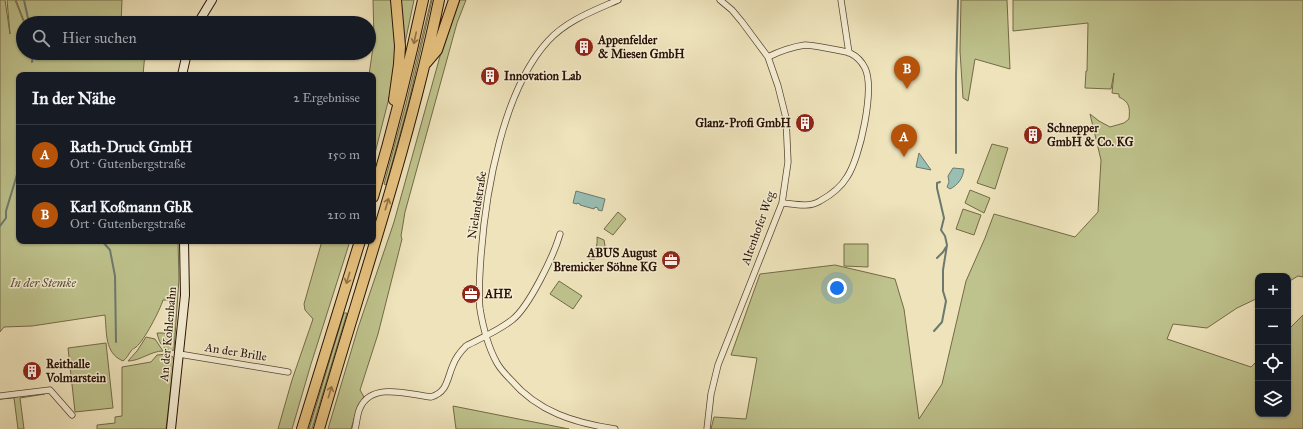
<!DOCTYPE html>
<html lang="de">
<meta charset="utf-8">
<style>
body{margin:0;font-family:"IM FELL Great Primer",serif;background:#242831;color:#f1f3f6}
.controls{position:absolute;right:12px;bottom:12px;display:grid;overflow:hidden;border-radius:8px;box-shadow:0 1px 3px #0004}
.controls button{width:36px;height:36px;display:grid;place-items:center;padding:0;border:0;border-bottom:1px solid #363941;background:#171b24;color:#f1f3f6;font:20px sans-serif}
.you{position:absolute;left:837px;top:288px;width:14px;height:14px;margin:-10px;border:3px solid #fff;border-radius:50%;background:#1a73e8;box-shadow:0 0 0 6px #1a73e833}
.badge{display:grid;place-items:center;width:26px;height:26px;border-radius:50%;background:#b45309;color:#fff;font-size:13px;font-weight:700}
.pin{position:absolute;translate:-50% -33px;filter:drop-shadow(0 1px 2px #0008)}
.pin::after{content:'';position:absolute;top:21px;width:14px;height:12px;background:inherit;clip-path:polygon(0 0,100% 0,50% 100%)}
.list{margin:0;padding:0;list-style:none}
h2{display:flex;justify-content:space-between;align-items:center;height:52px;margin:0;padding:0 16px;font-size:17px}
h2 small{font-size:13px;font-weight:400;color:#9ea1a6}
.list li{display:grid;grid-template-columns:26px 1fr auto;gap:12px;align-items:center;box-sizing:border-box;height:60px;padding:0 16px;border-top:1px solid #363941}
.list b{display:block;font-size:15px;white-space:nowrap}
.list p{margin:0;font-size:13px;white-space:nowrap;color:#9ea1a6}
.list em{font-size:13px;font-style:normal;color:#9ea1a6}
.icon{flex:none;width:22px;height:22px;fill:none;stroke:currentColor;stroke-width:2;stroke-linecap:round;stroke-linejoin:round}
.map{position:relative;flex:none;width:1303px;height:429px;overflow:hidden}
.search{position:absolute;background:#171b24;box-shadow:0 1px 3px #0004;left:16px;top:16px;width:360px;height:44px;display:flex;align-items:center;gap:10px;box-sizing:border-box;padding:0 14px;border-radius:22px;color:#9ea1a6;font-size:15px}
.panel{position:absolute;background:#171b24;box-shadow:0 1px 3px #0004;left:16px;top:72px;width:360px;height:172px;border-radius:8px}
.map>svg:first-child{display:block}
.green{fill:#bec28c;stroke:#736a48}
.water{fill:#99beb4;stroke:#6c796e}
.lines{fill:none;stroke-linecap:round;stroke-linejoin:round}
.stream{stroke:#6c796e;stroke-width:2}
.street-casing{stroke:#5a4632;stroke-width:7}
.secondary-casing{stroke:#281105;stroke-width:10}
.highway-casing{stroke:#281105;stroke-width:12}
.street{stroke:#f4edd3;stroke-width:5.5}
.secondary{stroke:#f4edd3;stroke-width:8}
.highway{stroke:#e7c27e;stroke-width:10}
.oneway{stroke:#917248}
.labels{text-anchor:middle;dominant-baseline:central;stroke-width:3;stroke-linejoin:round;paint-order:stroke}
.poi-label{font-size:12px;font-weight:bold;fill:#281105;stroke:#f4edd3;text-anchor:start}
.street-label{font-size:12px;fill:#281105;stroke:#f4edd3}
.park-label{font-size:12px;font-style:italic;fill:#5c4f34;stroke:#f4edd3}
</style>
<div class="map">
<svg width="1303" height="429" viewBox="0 0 1303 429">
<rect width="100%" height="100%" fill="#eee3bb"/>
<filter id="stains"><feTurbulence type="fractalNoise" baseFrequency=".005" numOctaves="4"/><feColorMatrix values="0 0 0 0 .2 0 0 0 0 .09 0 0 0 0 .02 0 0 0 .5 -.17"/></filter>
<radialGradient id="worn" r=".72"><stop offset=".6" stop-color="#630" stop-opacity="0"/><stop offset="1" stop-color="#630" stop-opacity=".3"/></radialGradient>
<path class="green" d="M0,0H5L10,34L7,0H15L24,23L23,53H145L143,75H19V241H178L179,279L174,350L170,351C162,348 159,342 157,333H172V300H163C160,310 144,341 136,347C131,351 135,346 131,351C128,355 127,358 123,361C104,353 107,332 105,315L32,326L4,327L0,332Z
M16,0H122L121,23H25Z
M373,0H393L397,40L392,86L373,161V75H369L374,40Z
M399,0H414L405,43Z
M431,0H432L408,105L386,185L384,184L406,104Z
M460,0H466L457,23L405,212L401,236L402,239L378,334L360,390L364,397L358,406L351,429H328L358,328L394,222L447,31Z
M961,0H1007L1010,69L975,59L968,101L963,98L960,51Z
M1013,0H1303V277L1298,276L1288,282V276H1258V298L1237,308L1207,328L1173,324L1167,339L1251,367L1258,360V414H1288V330L1303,315V429H711L714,417L746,419L757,358L731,355L760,274L835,265L895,279L904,309L919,419L942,384L966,281L985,238L994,214L1075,237L1098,212L1101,160L1090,114L1099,121L1110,127L1124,123L1129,119C1130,108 1130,102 1119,97V94L1112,93L1114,73L1111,89L1085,88L1086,71H1087L1088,23L1013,31Z
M992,144L1008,148L995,189L977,183Z
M970,190L990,198L984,213L965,203Z
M480,192L481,193L475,235L474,221L478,196Z
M963,209L981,215L974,235L956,229Z
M618,212L626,219L613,235L604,229Z
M597,237L604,240L605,246L595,259H590L586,256C595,254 598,246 597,237Z
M322,241H350L311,364L292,429H278L292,380L313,319L305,310L304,304Z
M844,244H868V267L844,266Z
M559,281L582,296L573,309L550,294Z
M344,313H347L312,429H309Z
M146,337L155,339L163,351C151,351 140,361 128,361L137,351Z
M106,343L113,408L75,412L68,348Z
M168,354L173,357L174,360L166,429H97V425L115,423V417L122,416V367L151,362L157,355Z
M44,393L45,394L20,398L24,429H18L14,398L0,399Z
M453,406L569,429H456Z"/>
<path class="water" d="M919,153L931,170L916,167Z
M953,168L964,169C963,178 958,185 950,189L947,187L949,182L948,176Z
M576,191L605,199L602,211L598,210V208L595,207L594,209L580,205V204L577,203V204L573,203Z"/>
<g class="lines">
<path class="stream" d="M24,0L29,23
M32,62L33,53
M956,153V75L958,0
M0,226L6,218V211L19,168
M102,241L110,250L115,276L116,342
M937,258L943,252L946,247
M934,331L942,322L946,301L943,291V270L947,245L945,236L941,230L944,218L937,188V183L940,182"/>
<defs>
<path id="street" d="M841,0L849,53
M768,57C780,51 792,47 805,45C811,45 844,51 850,53C856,56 862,62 865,68C875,89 860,158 847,177C841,187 831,195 820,201C809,208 794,204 782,203
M179,354L288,372
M0,396L50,390L72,415
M355,429C357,422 357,414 360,408C372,381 410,395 431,397C448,392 447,378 453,365C456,357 460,352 466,346C481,338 498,331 512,320C529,307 554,255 560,234
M615,429C575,423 538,412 511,380C506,375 501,370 497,363C488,347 483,327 480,309C478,294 480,270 481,255C486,190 503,90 548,41C566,21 593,11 618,0
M707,429L711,394L718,365L782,203L788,162L786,118L778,86L768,57L742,22L732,10L720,0"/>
<path id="secondary" d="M198,23L212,0
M182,75L187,53
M171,429L185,295L184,241"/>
<path id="highway" d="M426,63L437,50L454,0
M394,100L399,64L400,46L396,0
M373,197C392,132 409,66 423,0
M302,429L360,241
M319,429C360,286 409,146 439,0"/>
</defs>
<use href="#street" class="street-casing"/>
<use href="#secondary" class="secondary-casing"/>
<use href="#highway" class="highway-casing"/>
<use href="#street" class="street"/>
<use href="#secondary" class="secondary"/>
<use href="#highway" class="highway"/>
</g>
<defs><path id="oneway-shaft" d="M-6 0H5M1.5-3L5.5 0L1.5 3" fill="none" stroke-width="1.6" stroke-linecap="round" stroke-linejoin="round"/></defs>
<g class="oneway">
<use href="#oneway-shaft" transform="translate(415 38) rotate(102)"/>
<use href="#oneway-shaft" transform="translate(387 204) rotate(-73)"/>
<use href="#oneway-shaft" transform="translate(348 278) rotate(107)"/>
<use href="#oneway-shaft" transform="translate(330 392) rotate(-73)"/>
</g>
<defs>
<symbol id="building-disc" viewBox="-11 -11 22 22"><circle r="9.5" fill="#8f2418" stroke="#f4edd3"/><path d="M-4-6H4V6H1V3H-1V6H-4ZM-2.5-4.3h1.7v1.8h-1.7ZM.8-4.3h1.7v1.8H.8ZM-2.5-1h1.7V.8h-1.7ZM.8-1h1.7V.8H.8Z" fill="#fff"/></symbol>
<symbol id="office-disc" viewBox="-11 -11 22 22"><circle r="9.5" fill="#8f2418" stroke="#f4edd3"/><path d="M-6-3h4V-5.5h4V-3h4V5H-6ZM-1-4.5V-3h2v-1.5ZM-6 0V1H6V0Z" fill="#fff"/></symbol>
</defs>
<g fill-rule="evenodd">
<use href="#building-disc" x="573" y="36" width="22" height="22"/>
<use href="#building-disc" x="479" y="65" width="22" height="22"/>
<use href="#building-disc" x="794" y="112" width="22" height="22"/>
<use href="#building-disc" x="1022" y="124" width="22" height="22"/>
<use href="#office-disc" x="660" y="249" width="22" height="22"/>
<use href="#office-disc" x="460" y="283" width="22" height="22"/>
<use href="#building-disc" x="21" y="360" width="22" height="22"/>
</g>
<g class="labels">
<g class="poi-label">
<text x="598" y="40">Appenfelder<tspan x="598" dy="14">&amp; Miesen GmbH</tspan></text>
<text x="504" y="76">Innovation Lab</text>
<text x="791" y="123" text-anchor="end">Glanz-Profi GmbH</text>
<text x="1047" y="128">Schnepper<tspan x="1047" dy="14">GmbH &amp; Co. KG</tspan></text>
<text x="657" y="253" text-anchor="end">ABUS August<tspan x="657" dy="14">Bremicker Söhne KG</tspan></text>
<text x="485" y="294">AHE</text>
<text x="46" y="364">Reithalle<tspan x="46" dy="14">Volmarstein</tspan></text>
</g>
<g class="street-label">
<text transform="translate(477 205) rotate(-81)">Nielandstraße</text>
<text transform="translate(758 228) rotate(-70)">Altenhofer Weg</text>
<text transform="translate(168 334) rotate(-85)">An der Kohlenbahn</text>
<text transform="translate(236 352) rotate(9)">An der Brille</text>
</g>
<g class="park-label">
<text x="43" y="283">In der Stemke</text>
</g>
</g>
<rect width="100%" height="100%" filter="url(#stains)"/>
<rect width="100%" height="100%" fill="url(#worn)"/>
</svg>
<div class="controls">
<button>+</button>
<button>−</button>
<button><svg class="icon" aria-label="locate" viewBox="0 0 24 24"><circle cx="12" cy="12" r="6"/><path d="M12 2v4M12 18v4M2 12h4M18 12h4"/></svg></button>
<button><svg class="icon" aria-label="layers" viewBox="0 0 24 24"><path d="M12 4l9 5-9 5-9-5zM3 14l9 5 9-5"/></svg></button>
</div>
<div class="you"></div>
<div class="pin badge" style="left:904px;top:157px">A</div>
<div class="pin badge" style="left:907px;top:89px">B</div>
<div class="search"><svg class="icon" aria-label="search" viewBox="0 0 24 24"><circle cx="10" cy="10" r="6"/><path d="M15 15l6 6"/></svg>Hier suchen</div>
<section class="panel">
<h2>In der Nähe<small>2 Ergebnisse</small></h2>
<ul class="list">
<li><span class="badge">A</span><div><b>Rath-Druck GmbH</b><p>Ort · Gutenbergstraße</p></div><em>150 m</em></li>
<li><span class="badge">B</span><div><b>Karl Koßmann GbR</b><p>Ort · Gutenbergstraße</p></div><em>210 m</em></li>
</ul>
</section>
</div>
